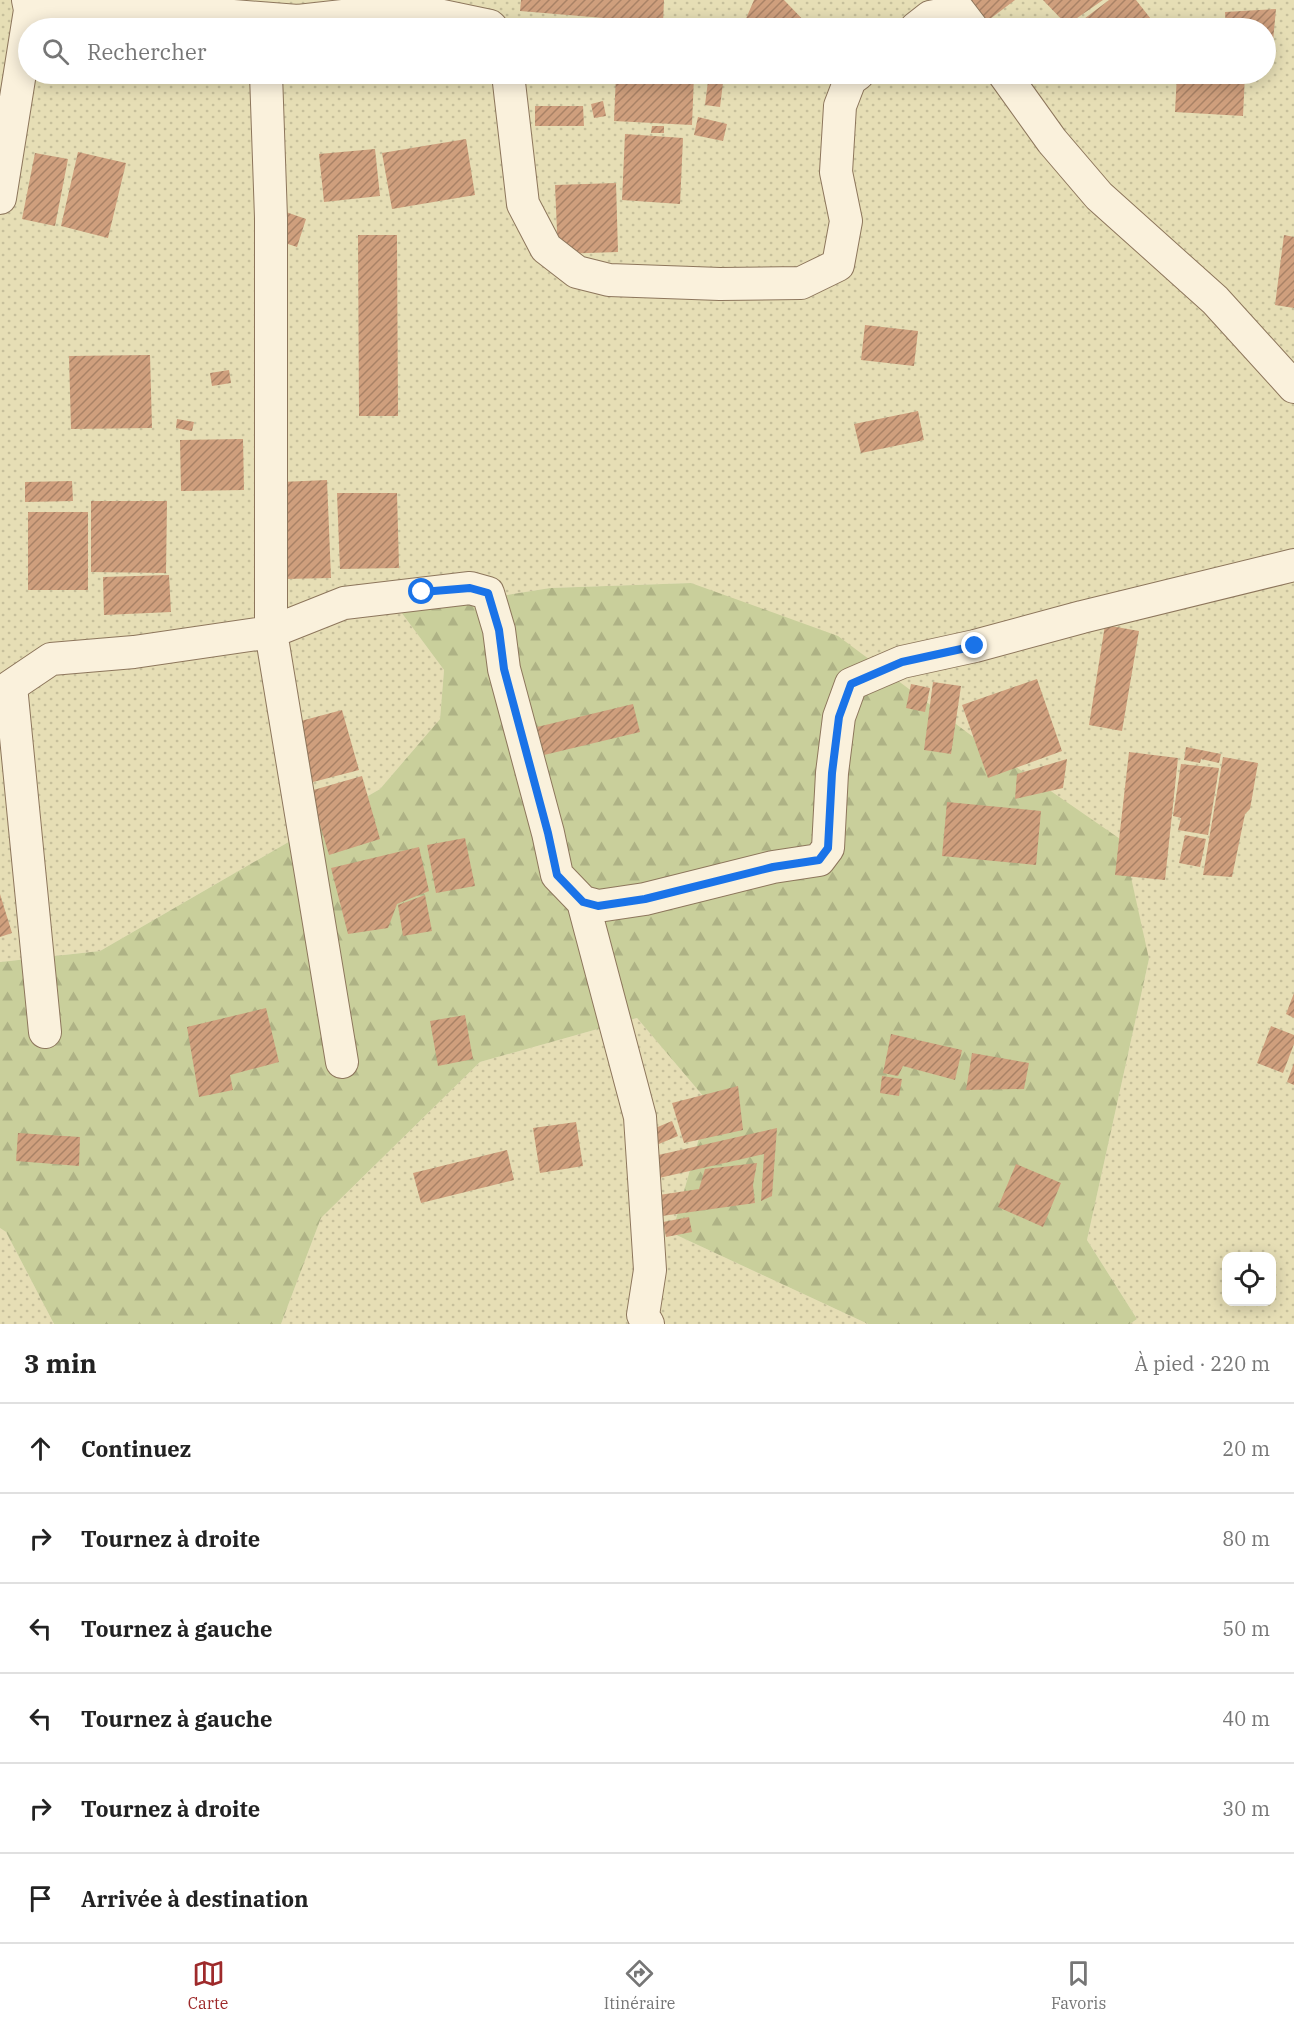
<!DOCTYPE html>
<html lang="fr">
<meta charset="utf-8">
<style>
body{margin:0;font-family:"IBM Plex Serif",serif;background:#f6f6f6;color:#222}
.controls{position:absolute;right:18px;bottom:18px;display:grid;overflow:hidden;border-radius:12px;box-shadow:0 3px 15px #0003}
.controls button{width:54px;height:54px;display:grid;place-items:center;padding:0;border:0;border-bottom:2px solid #e0e0e0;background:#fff;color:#222;font:30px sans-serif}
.stop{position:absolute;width:18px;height:18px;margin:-14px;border:4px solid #1a73e8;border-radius:50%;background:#fff}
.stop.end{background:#1a73e8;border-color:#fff;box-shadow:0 2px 6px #0008}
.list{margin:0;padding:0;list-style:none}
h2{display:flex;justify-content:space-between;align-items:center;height:78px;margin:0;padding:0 24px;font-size:26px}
h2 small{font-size:20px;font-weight:400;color:#767676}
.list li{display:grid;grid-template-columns:39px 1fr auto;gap:18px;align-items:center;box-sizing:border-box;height:90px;padding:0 24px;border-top:2px solid #e0e0e0}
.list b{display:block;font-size:22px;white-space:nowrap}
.list em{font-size:20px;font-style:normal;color:#767676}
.icon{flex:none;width:33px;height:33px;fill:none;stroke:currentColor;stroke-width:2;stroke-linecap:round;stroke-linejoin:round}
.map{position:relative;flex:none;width:1294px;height:1324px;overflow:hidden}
.search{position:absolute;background:#fff;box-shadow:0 3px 15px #0003;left:18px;right:18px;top:18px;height:66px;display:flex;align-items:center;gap:15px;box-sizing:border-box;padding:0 21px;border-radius:33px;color:#767676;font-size:22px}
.sheet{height:618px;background:#fff}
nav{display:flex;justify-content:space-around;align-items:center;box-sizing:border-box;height:84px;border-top:2px solid #e0e0e0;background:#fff;font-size:16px;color:#767676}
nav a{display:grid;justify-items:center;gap:3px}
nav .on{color:#9e2a2b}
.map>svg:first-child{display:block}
.farmland{fill:url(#farmland-dots);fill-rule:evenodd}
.forest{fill:url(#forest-firs)}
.building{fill:url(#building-hatch)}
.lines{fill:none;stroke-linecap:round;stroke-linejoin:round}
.minor-casing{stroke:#8d765c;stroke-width:34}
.minor{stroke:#faf1dc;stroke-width:32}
.route{stroke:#1a73e8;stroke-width:8}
</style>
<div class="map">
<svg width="1294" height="1324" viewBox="0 0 1294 1324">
<defs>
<pattern id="farmland-dots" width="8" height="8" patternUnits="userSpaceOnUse" patternTransform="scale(1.5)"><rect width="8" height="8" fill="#e6deb5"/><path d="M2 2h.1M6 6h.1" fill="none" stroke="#c6bf9b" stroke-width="1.8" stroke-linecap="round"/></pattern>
<pattern id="forest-firs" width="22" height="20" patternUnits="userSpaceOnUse" patternTransform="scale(1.5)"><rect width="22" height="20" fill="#c9cf9b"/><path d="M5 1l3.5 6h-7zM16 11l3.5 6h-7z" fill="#aeb285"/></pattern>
<pattern id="building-hatch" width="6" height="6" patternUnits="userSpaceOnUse" patternTransform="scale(1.5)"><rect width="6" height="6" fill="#cf9f7d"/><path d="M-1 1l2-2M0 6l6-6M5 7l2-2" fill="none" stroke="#a98266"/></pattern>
</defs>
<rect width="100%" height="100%" fill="#f0e4c8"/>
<path class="farmland" d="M0,0H1294V1324H1130L1137,1319L1087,1240L1149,959L691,583L550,588L401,612L444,670L440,719L380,789L100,951L0,962ZM28,28H1266V74H28ZM1226,1256H1272V1302H1226Z
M637,1018L709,1103L672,1233L868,1324H281L321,1218L480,1062Z
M0,1228L6,1232L54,1324H0Z"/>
<path class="forest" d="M691,583L838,636L984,745L1123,841L1149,959L1087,1240L1137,1319L1130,1324H868L672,1233L709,1103L637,1018L480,1062L321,1218L281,1324H54L6,1232L0,1228V962L100,951L380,789L440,719L444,670L401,612L550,588Z"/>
<path class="building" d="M521,0H664L663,23L611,18V28H586V18H604L520,11Z
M754,0H784L811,28H742Z
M968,0H1015L978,28Z
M1043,0H1103L1067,25Z
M1109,0H1136L1158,28H1085L1080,22Z
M1276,9L1273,41H1266V28H1226L1225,12Z
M666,25L683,27V28H657Z
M616,74L694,76L692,125L614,121Z
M698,74H708V80L698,79Z
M799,74H823L815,82Z
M1177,74H1245L1243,116L1175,112Z
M708,81L723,83L720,107L705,105Z
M603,101L606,116L594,118L591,104Z
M535,106H583L584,126H535Z
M698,117L727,124L723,141L694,135Z
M652,126H664V133H651Z
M625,134L683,138L680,204L622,200Z
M466,139L475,195L392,209L382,153Z
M375,149L380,196L324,202L319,154Z
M78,152L126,163L108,238L61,226Z
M35,153L68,159L55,226L22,219Z
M616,183L618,252L558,254L555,185Z
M286,212L306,219L297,247L276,240Z
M358,235H397L398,416H359Z
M1284,235L1294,237V308L1275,305Z
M865,325L918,331L914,366L861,360Z
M150,355L152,428L71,429L69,356Z
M229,370L231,383L212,386L210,373Z
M918,411L924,440L861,453L854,424Z
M177,419L194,422L192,431L176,428Z
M243,439L244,490L181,491L180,440Z
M327,480L331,578L284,579L281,482Z
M72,481L73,501L25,502V482Z
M337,493H397L399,568L340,569Z
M91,501H167L166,573L91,572Z
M28,512H88V590H28Z
M169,575L171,612L104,615L103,577Z
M1105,625L1139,631L1122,731L1089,725Z
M1037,679L1062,751L988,778L962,705Z
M933,682L961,686L951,754L924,750Z
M911,684L930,688L925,712L906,708Z
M633,704L640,732L544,755L537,727Z
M342,710L359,770L313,782L297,722Z
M1186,747L1221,754L1219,763L1201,759L1200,763L1184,760Z
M1129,752L1178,758L1165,880L1115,875Z
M1223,757L1258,763L1250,809L1245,814L1232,877L1203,875Z
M1067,759L1063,788L1015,799L1017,774Z
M1181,764L1219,768L1208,835L1178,830L1181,818L1173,816Z
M362,776L380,839L329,855L310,791Z
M947,802L1041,811L1036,865L942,856Z
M1185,835L1206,839L1200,867L1179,863Z
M465,838L475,886L436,893L427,845Z
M419,847L429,891L397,904L388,928L348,934L331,868Z
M0,894L12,933L0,937Z
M425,895L432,931L403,936L398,905Z
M1294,993V1018L1286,1014Z
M266,1008L279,1062L230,1075L233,1090L199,1097L187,1027Z
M465,1015L473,1059L438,1066L430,1021Z
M1271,1026L1294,1035V1044L1283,1073L1257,1063Z
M891,1034L962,1050L955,1080L903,1066L898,1076L883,1073Z
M972,1053L1029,1063L1024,1089L966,1090Z
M1294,1063V1085L1287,1082Z
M882,1076L902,1079L899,1096L880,1093Z
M738,1086L743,1130L684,1143L672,1103Z
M672,1121L678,1136L654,1146L648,1131Z
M576,1122L583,1166L540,1173L533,1128Z
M777,1128L772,1196L761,1201L764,1154L659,1178L654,1156Z
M18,1133L80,1137L79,1166L16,1161Z
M507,1150L514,1180L421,1203L413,1173Z
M757,1163L753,1185L755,1203L662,1216L659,1195L699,1189L705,1169Z
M1016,1164L1061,1183L1043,1227L998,1207Z
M689,1217L692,1232L666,1237L663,1222Z"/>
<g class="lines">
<defs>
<path id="minor" d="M30,10L233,16L298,21L351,15H438L490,26L492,28
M916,28L930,17L959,11L972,28
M266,74L271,218V632L342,1062
M508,74L523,204L546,248L577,272L609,280L720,284L801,283L838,265L846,221L836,172L840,106L850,80L858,74
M1004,74L1052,141L1099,196L1215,300L1294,387
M0,198L30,10L28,0
M583,902L640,1117L650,1270L643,1315L648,1324
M45,1032L11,686L51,659L134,652L271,632L344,603L470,588L488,593L499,630L504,669L548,833L557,875L583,902L598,906L645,899L773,867L819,860L828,848L832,773L839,717L851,684L902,662L975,646L1082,617L1294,565"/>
</defs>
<use href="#minor" class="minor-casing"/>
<use href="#minor" class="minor"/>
</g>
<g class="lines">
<path class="route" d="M422,592L470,588L488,593L499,630L504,669L548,833L557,875L583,902L598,906L645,899L773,867L819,860L828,848L832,773L839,717L851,684L902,662L975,646"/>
</g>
</svg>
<div class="controls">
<button><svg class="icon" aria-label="locate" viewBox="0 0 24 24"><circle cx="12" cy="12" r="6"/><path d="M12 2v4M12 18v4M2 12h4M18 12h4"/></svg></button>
</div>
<div class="stop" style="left:422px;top:592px"></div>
<div class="stop end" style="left:975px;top:646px"></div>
<div class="search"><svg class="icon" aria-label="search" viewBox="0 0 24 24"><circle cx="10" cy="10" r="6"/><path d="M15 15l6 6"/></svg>Rechercher</div>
</div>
<section class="sheet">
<h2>3 min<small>À pied · 220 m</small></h2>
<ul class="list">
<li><svg class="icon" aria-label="ahead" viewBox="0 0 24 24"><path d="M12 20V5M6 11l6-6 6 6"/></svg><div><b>Continuez</b></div><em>20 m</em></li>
<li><svg class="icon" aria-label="right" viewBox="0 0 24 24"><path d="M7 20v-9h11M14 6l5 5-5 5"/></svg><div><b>Tournez à droite</b></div><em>80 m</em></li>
<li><svg class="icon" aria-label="left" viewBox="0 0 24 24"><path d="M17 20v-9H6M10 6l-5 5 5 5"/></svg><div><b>Tournez à gauche</b></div><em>50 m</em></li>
<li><svg class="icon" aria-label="left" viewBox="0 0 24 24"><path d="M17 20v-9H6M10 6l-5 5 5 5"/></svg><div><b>Tournez à gauche</b></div><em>40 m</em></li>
<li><svg class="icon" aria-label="right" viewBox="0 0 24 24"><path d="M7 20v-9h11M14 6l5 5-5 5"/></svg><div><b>Tournez à droite</b></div><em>30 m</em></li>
<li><svg class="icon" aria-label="arrive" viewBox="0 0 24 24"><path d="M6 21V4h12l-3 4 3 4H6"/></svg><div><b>Arrivée à destination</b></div></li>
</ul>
</section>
<nav>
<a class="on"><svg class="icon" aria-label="map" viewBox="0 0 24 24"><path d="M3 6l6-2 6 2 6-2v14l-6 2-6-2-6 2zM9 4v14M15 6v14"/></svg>Carte</a>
<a><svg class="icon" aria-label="directions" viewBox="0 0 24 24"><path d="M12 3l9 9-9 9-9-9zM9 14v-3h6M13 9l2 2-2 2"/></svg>Itinéraire</a>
<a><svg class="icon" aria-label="saved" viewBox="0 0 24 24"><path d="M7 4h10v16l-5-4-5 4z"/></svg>Favoris</a>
</nav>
